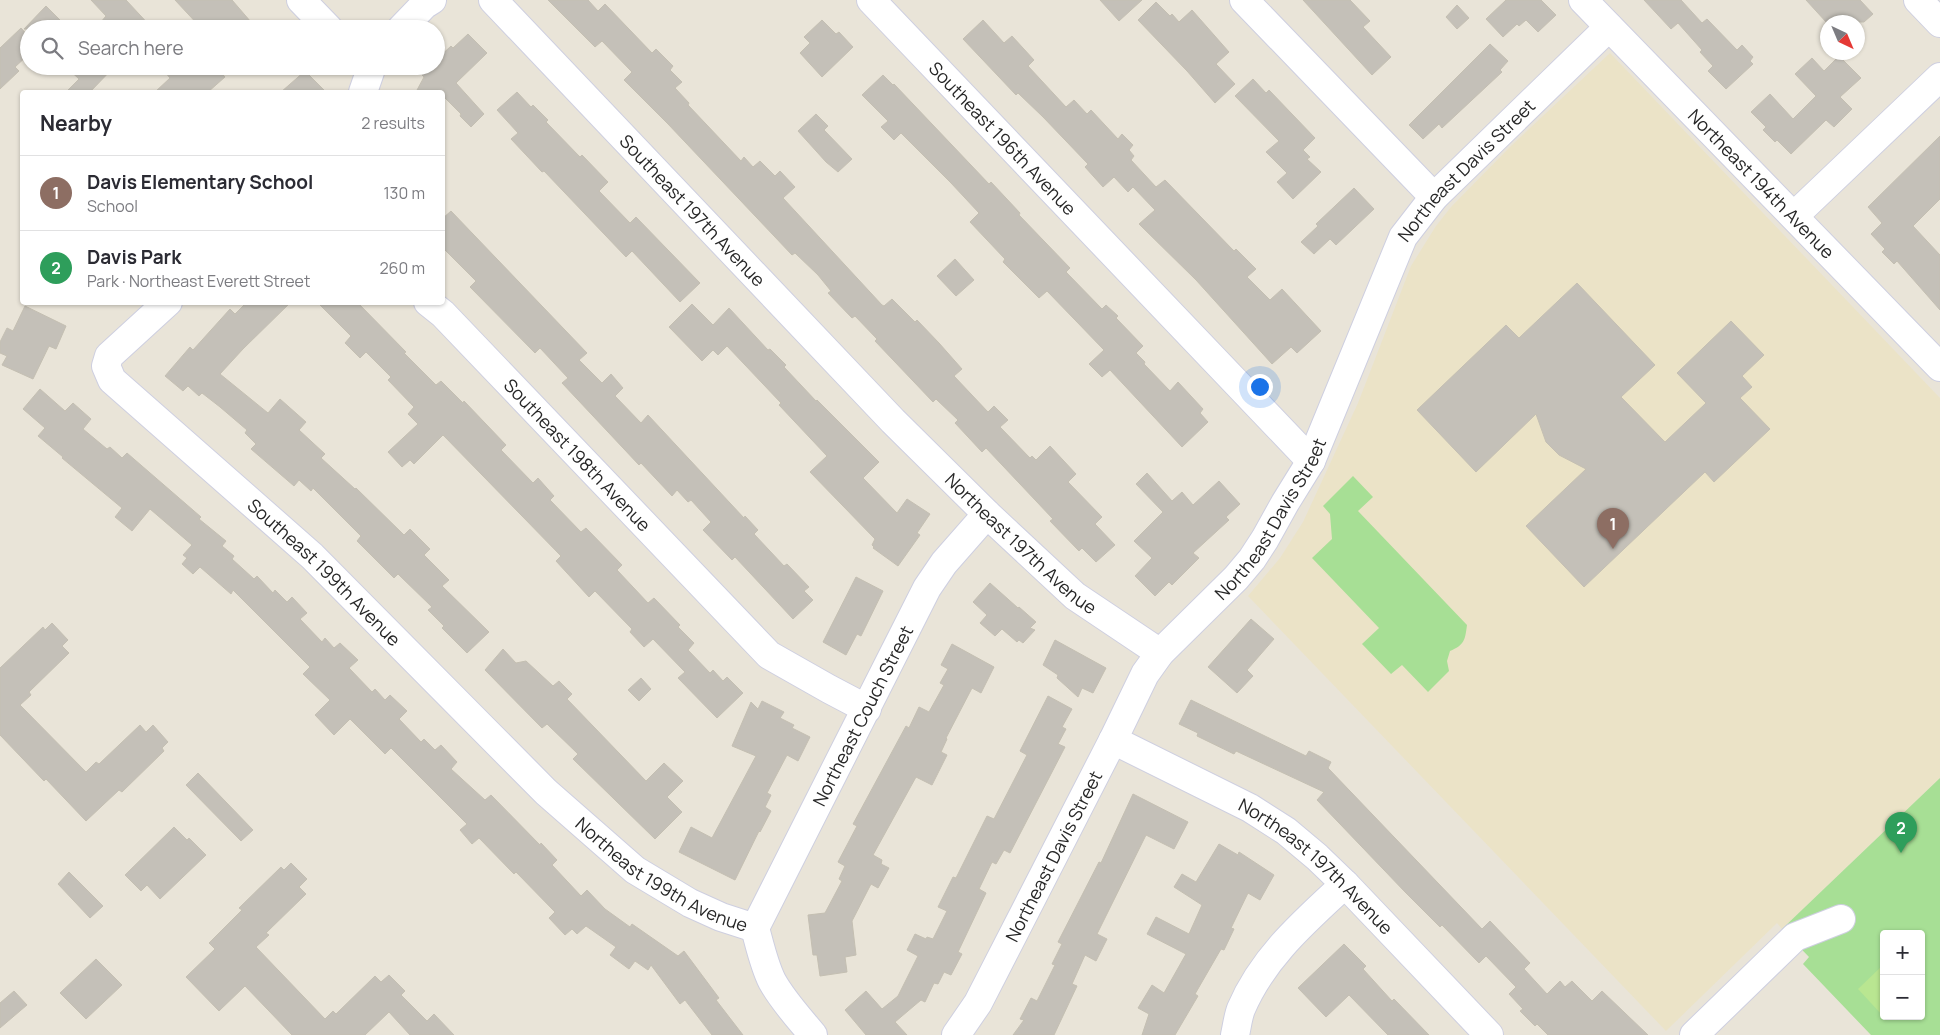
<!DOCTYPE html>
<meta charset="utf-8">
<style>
body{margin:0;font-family:Manrope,sans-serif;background:#f2f2f3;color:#2b2b33}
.controls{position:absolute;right:15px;bottom:15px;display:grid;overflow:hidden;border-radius:5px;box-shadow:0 1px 4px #0004}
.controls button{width:45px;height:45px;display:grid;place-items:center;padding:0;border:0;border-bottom:1px solid #e1e1e2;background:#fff;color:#2b2b33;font:25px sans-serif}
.compass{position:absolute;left:1820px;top:15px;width:45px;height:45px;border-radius:50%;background:#fff;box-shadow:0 1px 4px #0004;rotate:136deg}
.you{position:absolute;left:1259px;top:386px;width:18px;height:18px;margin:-12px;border:4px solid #fff;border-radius:50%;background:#1a73e8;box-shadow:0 0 0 8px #1a73e833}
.badge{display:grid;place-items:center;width:32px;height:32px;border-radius:50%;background:#7c3aed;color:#fff;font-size:16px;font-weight:700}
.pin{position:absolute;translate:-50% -41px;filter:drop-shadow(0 1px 2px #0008)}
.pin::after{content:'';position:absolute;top:26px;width:18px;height:15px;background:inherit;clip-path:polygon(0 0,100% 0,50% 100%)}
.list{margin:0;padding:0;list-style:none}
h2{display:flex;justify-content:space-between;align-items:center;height:65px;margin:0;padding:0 20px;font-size:21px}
h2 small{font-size:16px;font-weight:400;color:#7c7c81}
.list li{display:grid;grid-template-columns:32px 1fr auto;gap:15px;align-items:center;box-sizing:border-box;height:75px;padding:0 20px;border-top:1px solid #e1e1e2}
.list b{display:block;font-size:19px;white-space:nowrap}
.list p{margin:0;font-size:16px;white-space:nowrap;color:#7c7c81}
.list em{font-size:16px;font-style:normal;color:#7c7c81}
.icon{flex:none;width:28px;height:28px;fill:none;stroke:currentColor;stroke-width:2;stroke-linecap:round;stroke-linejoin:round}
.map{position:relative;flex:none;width:1940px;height:1035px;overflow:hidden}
.search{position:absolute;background:#fff;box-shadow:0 1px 4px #0004;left:20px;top:20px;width:425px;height:55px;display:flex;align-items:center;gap:12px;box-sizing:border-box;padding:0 18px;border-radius:28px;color:#7c7c81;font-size:19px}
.panel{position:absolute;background:#fff;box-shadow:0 1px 4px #0004;left:20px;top:90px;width:425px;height:215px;border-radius:5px}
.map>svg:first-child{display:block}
.education{fill:#ebe3c7}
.green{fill:#a7df95;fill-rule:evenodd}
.pitch{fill:#b9e691}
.building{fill:#c4c0b8;stroke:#c4bfb2}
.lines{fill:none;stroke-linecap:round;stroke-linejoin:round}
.minor-casing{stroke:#cecfe0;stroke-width:30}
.minor{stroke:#fff;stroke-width:28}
.labels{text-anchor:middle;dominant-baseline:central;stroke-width:4;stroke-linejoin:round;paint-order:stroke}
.street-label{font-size:18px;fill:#272727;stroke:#fff}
</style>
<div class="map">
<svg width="1940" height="1035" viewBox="0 0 1940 1035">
<rect width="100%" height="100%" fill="#e9e4d8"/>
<path class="education" d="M1610,53L1940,398V778L1782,929L1777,923L1666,1031L1248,596L1280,558L1303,522L1358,403L1411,266L1436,226L1451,207L1510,147Z"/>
<path class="green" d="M1353,476L1373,497L1358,511L1467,625C1465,641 1464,645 1450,651L1447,661L1449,671L1428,692L1402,665L1391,674L1362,644L1379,628L1312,558L1332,539L1330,514L1323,506Z
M1940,778V1035H1871L1803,964L1809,957L1782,929ZM1884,934H1921V1016H1884Z"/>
<path class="pitch" d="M1884,964V1013L1882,1015L1858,989Z"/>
<path class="building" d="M91,0H126L153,29H95L106,16Z
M175,0H232L257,29H202Z
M548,0H588L598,11L605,4L652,53L656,49L673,66L670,70L682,82L675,88L689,103L688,105L741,161L744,157L753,167L760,161L775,176L780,171L795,187L783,198L882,305L884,306L892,299L915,322L917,320L939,343L962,369L954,376L988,412L994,406L1008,420L1000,427L1030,458L1032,456L1036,460L1050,446L1076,474L1068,482L1102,517L1095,524L1115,545L1096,562L1082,548L1079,551L1050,521L1053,519L986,448L982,452L955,423L958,420L936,399L933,402L875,341L877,339L855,316L852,318L828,293L831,291L818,275L795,253L792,255L668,124L624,80L632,72L602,41L595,47Z
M1100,0H1142L1119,21Z
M1303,0H1350L1370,21L1363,27L1391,57L1372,75Z
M1506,0H1541L1556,15L1538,32L1526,20L1519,26L1517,24L1503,37L1486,19Z
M1644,0H1681L1702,23L1707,19L1737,50L1742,45L1753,57L1750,61L1753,64L1726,89L1708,71L1713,66L1700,52L1702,50L1678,23L1671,29Z
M1806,0H1860L1873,14L1864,22H1841L1835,16L1827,23Z
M1156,2L1170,16L1172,14L1179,22L1192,10L1229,52L1216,64L1235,84L1215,103L1187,71L1138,20Z
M1457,5L1469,18L1457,29L1446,17Z
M46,6L69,29H24Z
M822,20L836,34L839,32L853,47L822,77L800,53L810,43L804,37Z
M983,20L1004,43L1012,36L1034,60L1028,66L1066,107L1074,100L1087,114L1091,110L1118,139L1122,134L1133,145L1129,150L1134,156L1131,160L1156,187L1165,180L1234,251L1236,249L1256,269L1247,277L1270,300L1282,289L1321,331L1297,353L1291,347L1272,364L1196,280L1139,224L1155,210L1133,187L1128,192L1114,177L1103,187L1085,167L1088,164L1043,117L1018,93L1016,95L963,39Z
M21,28L29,37V54L15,67L19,71L0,89V48Z
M468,34L487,53L456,83L484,114L471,127L460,116L461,114L442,95V92H416L424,77L422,75L430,66H436V60L451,46L453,48Z
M1490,44L1508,61L1500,70L1502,72L1442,128L1439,124L1423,139L1409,125Z
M1839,56L1861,78L1840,97L1852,109L1834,127L1826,120L1791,154L1777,140L1775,142L1763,130L1766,127L1751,112L1770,94L1793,119L1816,96L1795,74L1812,58L1824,71Z
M65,66H115L90,92H66L79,79Z
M160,66H215L225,77L208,92H155L170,78Z
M305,71L326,92H281Z
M883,75L893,85L894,84L989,184L991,182L1020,213L1019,215L1070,268L1066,272L1102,309L1106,305L1118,316L1116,318L1143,346L1136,353L1145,362L1144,364L1170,391L1178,382L1203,409L1200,413L1208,422L1182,447L1110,370L1102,377L1089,364L1104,350L1047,291L1039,298L1003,262L1005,259L970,222L979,213L951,183L901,133L894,140L881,127L888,121L862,95Z
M1253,79L1266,93L1269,90L1315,138L1303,150L1310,157L1307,159L1321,172L1293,199L1277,182L1287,173L1266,152L1279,141L1235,96Z
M517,92L531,107L533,105L548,120L546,122L580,157L582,155L608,182L599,191L630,223L636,217L700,283L680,302L632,251L626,257L544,171L542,172L511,139L518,133L497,110Z
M816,114L828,126L824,130L852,159L838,172L826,162L798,131Z
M1940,136V199L1913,226L1940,255V310L1897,261L1894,264L1882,252L1885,249L1871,234L1882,223L1868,207Z
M1354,188L1374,209L1336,245L1330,239L1314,254L1301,242L1318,226L1316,224Z
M451,211L587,353L579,360L602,383L611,374L623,388L615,396L641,423L648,415L744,518L745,516L758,530L754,534L784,566L787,564L809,587L804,591L813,600L793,619L735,557L732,560L703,530L711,522L691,500L688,502L677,490L672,496L641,463L639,465L562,383L568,378L540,348L535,353L470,287L476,281L442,247V219Z
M955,259L974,280L956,296L937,276Z
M1577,283L1655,365L1621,397L1665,442L1706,403L1677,373L1731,321L1764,355L1742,376L1752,387L1740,398L1770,429L1714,482L1705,472L1584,587L1526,526L1586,469L1559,455L1546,442L1536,414L1476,472L1417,410L1506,325L1519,338Z
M247,302H291L243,349L220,374L268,413L280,399L306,422L299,430L325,454L321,458L355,489L356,488L404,535L410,529L430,549L424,555L449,580L442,586L489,632L467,653L442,628L444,626L428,610L432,607L398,574L394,578L357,541L361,536L313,488L311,491L299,480L294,486L251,449L256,444L245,433L247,430L220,407L202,393L199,396L188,386L183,391L165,376L190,347L193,350L230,309L235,314Z
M317,302H357L406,352L404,353L436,385L441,381L463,403L464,401L506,445L501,450L533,483L538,478L554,496L550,500L581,532L586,528L622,565L617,570L648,603L654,598L680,625L678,627L694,643L688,650L710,673L713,670L723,681L727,677L743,693L717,718L678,678L685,672L653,639L644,647L630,632L632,629L595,591L589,597L556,561L561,556L443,435L414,464L410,460L402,467L388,452L418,424L408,414L414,407L388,380L391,377L366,352L360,358L345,343L351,336Z
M692,304L713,325L729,308L768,350L770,349L786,365L784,367L816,401L817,400L879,462L863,478L897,513L907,499L930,514L917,533L920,535L898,566L873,548L874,547L872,545L875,539L810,472L827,456L779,405L781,403L727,346L718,355L713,350L702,361L669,327Z
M25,306L66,326L56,349L49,346L33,379L2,365L7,356L0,353V342L7,328L13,331Z
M40,389L65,411L73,403L91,419L83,429L107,449L110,447L122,458L127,453L201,517L199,519L226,541L222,546L234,556L232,559L254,579L257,576L273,593L275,590L287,602L292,597L307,613L300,619L322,642L325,638L334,648L340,643L358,660L349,668L372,692L375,689L385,700L390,695L407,711L399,719L421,742L424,739L435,750L441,745L457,762L451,769L485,800L491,795L540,845L541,843L557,860L552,865L581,896L587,890L605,909L630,927L632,924L678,956L684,951L719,998L716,1000L743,1035H712L685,1000L680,1004L651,965L648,970L635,961L629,969L610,955L616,947L586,926L577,934L572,929L565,935L549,918L555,912L516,872L514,874L479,838L472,844L460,830L467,824L391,748L385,754L350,719L334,735L315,715L330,700L303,674L310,667L233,590L231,594L200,567L193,574L182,564L187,558L183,555L192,545L150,509L132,531L115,517L122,508L62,458L63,457L38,436L45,428L23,409Z
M1147,473L1172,501L1182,492L1193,505L1219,481L1240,504L1226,517L1229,520L1193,553L1199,558L1172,585L1169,582L1155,596L1135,576L1152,558L1134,541L1163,512L1136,484Z
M856,577L883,591L861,636L857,634L846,655L823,642Z
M990,583L1018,608L1019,607L1036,622L1030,628L1035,630L1023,643L1019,640L1017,642L1002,629L995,636L980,623L987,615L973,602Z
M1251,619L1274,639L1247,670L1253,676L1237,693L1208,667Z
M52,623L68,640L62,646L69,653L29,692L31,695L20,705L86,772L96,762L99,764L140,725L146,732L153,725L168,742L162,748L164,751L122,792L119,790L86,821L46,779L44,781L0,735V668L43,627L45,630Z
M1055,640L1106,668L1093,693L1082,688L1078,697L1057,678L1058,675L1043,665Z
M952,644L994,667L981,693L972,688L946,738L947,739L941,752L947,755L932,785L916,777L873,855L882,860L881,864L889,868L878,888L871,884L852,921L856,955L845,957L847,972L820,976L817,955H813L808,915L825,913L842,881L839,879L845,866L838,862L857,826L853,824L906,726L909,728L919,707L929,712L944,685L940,683L948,669L941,665Z
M503,649L516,663L526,661L553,686L559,681L572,694L567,699L646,781L664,763L683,781L667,797L682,812L655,839L573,759L578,754L547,724L542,728L485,670Z
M641,678L651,689L639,701L628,690Z
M1048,696L1072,709L1062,727L1066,729L1058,744L1065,747L1010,853L1004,850L996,864L992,862L979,889L986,893L958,952L962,954L951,975L944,972L938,984L934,983L925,1002L921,1000L895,1022L907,1035H866L845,1010L866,991L882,1009L898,996L918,956L907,950L915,934L926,939L927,937L933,939L947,911L938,907L953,877L956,878L987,816L994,819L1027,755L1020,751Z
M1191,700L1306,756L1309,751L1331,762L1328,768L1482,929L1490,921L1530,963L1524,969L1547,994L1560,981L1565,987L1572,981L1592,1001L1602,991L1648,1035H1548L1537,1024L1535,1026L1520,1011L1523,1009L1509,994L1516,987L1486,956L1479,963L1442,925L1440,927L1406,893L1317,800L1324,792L1236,751L1234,754L1197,736L1198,733L1179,724Z
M762,701L784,712L780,718L794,725L792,728L810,737L798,761L787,755L767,793L771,795L765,807L771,811L760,832L759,831L735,880L679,852L691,827L712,838L756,756L732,746L751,702L758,709Z
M198,773L253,830L241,841L186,785Z
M1133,794L1188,822L1174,849L1146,835L1097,934L1107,939L1096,961L1085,955L1072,984L1077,986L1054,1035H1013L1024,1020L1020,1019L1031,998L1037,1001L1055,965L1052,964L1062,944L1058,942L1099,862L1101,863Z
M174,827L187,840L189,838L206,855L160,899L147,885L141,891L125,875Z
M1219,844L1238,855L1239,852L1274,875L1260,900L1248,893L1231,928L1234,929L1224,950L1221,949L1195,994L1198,996L1175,1035H1142L1149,1014L1138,1008L1152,985L1164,993L1186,954L1147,934L1156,917L1189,934L1202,905L1174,887L1182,874L1196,882Z
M291,863L307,879L299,887L306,894L266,933L269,935L256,947L325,1019L333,1011L336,1014L375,976L381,982L389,975L405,991L401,995L427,1021L434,1014L454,1035H410L389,1012L365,1035H292L245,986L219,1011L186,977L215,949L209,943L242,910L239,908L281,867L284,870Z
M69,872L103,906L90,918L58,884Z
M1344,944L1366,966L1363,969L1392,1001L1394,999L1429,1035H1388L1349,995L1326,1017L1298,988Z
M96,959L122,985L86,1019L60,993Z
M14,991L27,1005L0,1028V1003Z"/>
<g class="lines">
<defs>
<g id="minor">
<path d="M301,0L329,29"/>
<path id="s1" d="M493,0L893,421L987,514L1075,596L1160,653"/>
<path id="s2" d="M871,0L1311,461"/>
<path d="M1244,0L1434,197"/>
<path id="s3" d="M1583,0L1940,367"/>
<path d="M1918,0L1940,23"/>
<path d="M401,29L424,5L432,0"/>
<path d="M363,92L372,66"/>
<path d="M1794,216L1940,77"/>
<path id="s4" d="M168,302L109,356L106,366L112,380L312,556L546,792L635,870L690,903L721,917L755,928"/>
<path id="s5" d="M428,302L443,314L769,655L829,689L867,709"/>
<path id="s6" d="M1113,740L1250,808L1286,831L1317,857L1345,884L1489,1035"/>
<path id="s7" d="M755,928L927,588L944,563L987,514"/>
<path d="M755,928C760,946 764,965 772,981C783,1001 799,1018 813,1035"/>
<path id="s8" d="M956,1035L978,1003L1113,740L1145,674L1160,653L1236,578L1252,559L1265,539L1285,503L1311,461L1403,237L1434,197L1609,27"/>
<path d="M1235,1035C1237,1026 1238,1017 1241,1009C1263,957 1305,921 1345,884"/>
<path d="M1694,1035L1795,937L1841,919"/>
</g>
</defs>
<use href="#minor" class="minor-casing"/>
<use href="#minor" class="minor"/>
</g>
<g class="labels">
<g class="street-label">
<text stroke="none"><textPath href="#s2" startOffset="191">Southeast 196th Avenue</textPath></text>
<text stroke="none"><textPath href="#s8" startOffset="1014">Northeast Davis Street</textPath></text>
<text stroke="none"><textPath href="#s3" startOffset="256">Northeast 194th Avenue</textPath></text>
<text stroke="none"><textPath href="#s1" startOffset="290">Southeast 197th Avenue</textPath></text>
<text stroke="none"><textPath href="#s5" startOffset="214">Southeast 198th Avenue</textPath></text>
<text stroke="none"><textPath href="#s8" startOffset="609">Northeast Davis Street</textPath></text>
<text stroke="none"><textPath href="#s1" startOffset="758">Northeast 197th Avenue</textPath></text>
<text stroke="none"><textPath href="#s4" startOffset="392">Southeast 199th Avenue</textPath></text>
<text stroke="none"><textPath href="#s7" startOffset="238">Northeast Couch Street</textPath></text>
<text stroke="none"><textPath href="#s8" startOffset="204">Northeast Davis Street</textPath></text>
<text stroke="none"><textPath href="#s6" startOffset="241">Northeast 197th Avenue</textPath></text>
<text stroke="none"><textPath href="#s4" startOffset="848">Northeast 199th Avenue</textPath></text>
</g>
</g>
</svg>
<div class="controls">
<button>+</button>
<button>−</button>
</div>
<svg class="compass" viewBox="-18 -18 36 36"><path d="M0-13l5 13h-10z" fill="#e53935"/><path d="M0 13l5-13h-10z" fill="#7c7c81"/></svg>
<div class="you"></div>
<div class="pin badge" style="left:1613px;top:549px;background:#8d6e63">1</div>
<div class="pin badge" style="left:1901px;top:853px;background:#2e9e5b">2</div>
<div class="search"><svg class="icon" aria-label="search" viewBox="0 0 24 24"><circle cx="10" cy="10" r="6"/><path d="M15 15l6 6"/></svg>Search here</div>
<section class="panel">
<h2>Nearby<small>2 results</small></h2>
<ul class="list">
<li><span class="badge" style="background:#8d6e63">1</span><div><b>Davis Elementary School</b><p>School</p></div><em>130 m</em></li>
<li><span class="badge" style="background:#2e9e5b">2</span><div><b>Davis Park</b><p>Park · Northeast Everett Street</p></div><em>260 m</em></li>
</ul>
</section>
</div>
